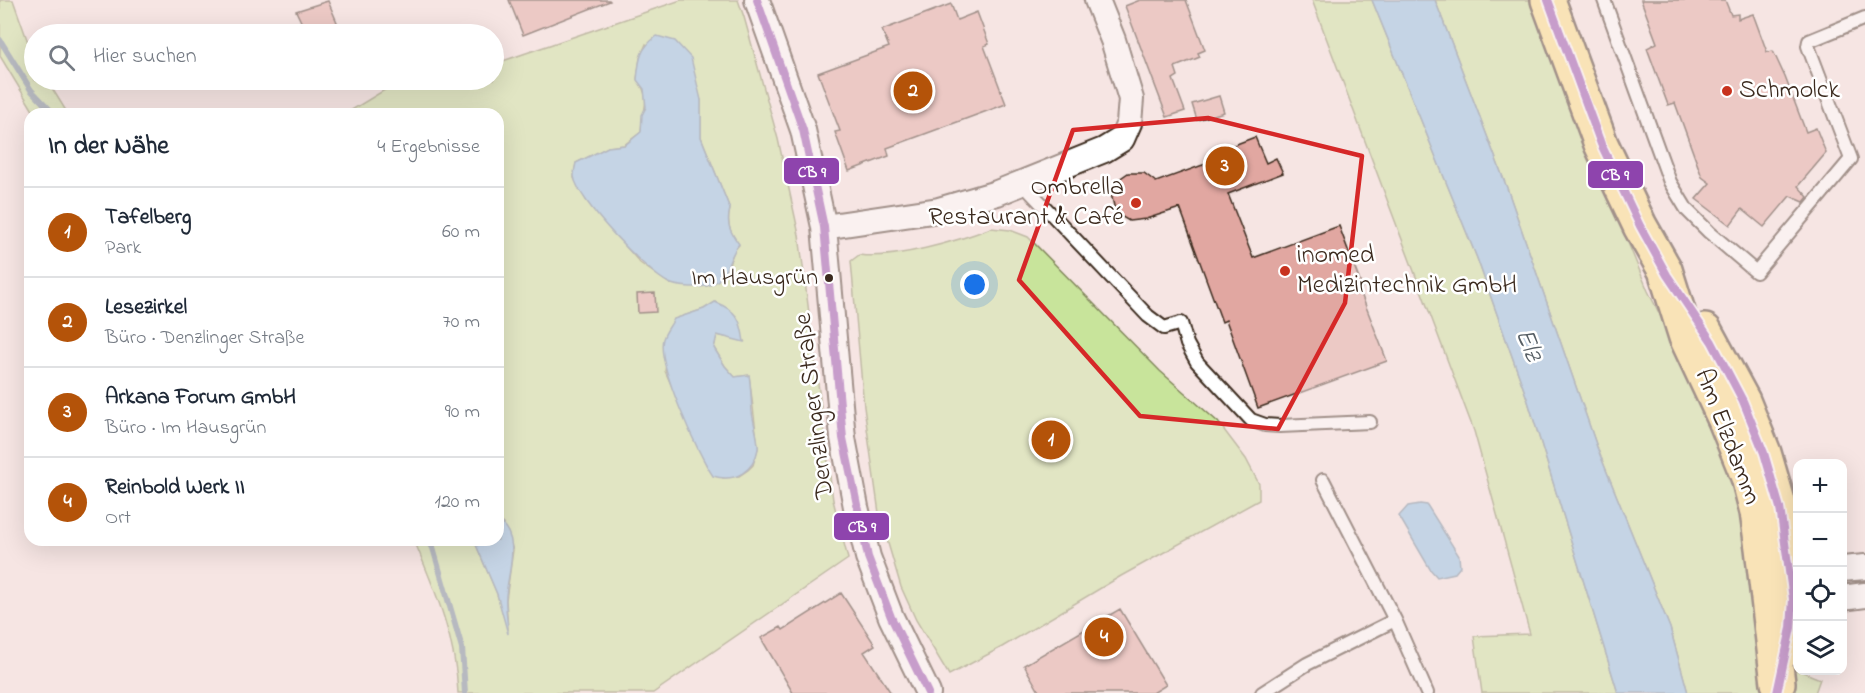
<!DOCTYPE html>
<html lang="de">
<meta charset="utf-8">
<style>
body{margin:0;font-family:"Indie Flower",sans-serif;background:#f6f6f7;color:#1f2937}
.controls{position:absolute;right:18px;bottom:18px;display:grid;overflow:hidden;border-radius:12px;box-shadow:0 6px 24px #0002}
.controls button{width:54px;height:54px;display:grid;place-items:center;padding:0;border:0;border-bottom:2px solid #e0e1e3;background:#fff;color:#1f2937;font:30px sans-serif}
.you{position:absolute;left:975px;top:285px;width:21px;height:21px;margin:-15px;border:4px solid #fff;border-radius:50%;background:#1a73e8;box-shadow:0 0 0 9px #1a73e833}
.badge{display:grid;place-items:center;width:39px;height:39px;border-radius:50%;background:#b45309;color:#fff;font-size:20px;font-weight:700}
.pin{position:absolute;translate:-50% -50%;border:3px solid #fff;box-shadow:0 2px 6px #0006}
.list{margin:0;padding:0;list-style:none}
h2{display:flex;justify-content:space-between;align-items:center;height:78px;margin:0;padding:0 24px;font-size:26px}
h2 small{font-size:20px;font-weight:400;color:#747a83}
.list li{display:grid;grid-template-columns:39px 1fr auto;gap:18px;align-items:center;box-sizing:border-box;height:90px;padding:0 24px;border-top:2px solid #e0e1e3}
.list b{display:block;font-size:22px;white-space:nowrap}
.list p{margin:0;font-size:20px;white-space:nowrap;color:#747a83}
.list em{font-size:20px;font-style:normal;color:#747a83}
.icon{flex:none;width:33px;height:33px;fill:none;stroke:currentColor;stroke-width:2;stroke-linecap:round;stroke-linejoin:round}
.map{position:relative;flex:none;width:1865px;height:693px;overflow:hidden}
.search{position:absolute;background:#fff;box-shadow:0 6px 24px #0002;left:24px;top:24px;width:480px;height:66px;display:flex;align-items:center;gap:15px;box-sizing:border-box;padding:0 21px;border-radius:33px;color:#747a83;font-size:22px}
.panel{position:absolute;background:#fff;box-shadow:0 6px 24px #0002;left:24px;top:108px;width:480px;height:438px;border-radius:18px}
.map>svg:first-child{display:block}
.green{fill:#c8e49b;stroke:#82875c;stroke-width:1.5;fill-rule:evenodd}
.water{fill:#89bfe6;stroke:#6a8396;stroke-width:1.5}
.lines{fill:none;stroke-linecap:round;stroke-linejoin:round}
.stream{stroke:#6a8396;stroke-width:6}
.building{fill:#e1a7a1;stroke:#3b2a1e;stroke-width:1.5}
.lane-casing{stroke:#3b2a1e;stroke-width:16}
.street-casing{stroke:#3b2a1e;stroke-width:28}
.primary-casing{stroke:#3b2a1e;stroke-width:38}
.lane{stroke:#fff;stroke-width:12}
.street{stroke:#fff;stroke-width:24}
.primary{stroke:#fde080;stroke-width:33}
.bus-1-casing{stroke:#fff;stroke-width:12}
.bus-1{stroke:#8e44ad;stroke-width:8}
.marked{fill:none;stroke:#d62828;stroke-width:4.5;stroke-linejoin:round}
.poi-dot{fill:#c8321e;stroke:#fff;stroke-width:2}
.bus-dot{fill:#3b2a1e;stroke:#fff;stroke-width:2}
.labels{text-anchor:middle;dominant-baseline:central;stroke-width:5;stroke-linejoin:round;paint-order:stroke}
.bus-label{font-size:24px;fill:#3b2a1e;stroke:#fff;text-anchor:end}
.poi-label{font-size:26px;fill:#3b2a1e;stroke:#fff;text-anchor:start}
.street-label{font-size:26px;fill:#3b2a1e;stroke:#fff}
.water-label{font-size:27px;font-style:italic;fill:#565e64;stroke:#fff}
.line-badge{stroke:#fff;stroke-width:2}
.badge-label{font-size:16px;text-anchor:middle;font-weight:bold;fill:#fff}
</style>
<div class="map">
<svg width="1865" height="693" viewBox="0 0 1865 693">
<rect width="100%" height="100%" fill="#f6e5e3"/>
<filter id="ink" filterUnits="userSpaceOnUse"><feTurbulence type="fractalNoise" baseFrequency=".0167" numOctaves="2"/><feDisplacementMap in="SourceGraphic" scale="12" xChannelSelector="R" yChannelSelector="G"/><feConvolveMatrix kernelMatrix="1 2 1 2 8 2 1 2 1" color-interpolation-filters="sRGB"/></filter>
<g filter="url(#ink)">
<path class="green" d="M0,0H13L34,59V80H47L68,114H35L0,56Z
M681,0H738L744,17L778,139L799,235L833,500L848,559L653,693H458C456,638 435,590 414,540H474L497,594L508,630L506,600L513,550L503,524L498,520V114H345L401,80H494V64ZM646,44L701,100V137L730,209C726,224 730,232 739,245L734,250L728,268L707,286L670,284L640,263L586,200L574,178L576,163L608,147L624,145L641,132C642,110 653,100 637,79L640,58ZM715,302L744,341L717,335L714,348L725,366L735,377L749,375L758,448L753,465L748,470L739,476L723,478L707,466L665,371L674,319L704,309Z
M1312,0H1372L1477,258L1528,401L1618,693H1482L1474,636L1530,634L1474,431Z
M1435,0H1530L1551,57L1648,291L1725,445L1740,488L1761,655L1820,679L1815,693H1688L1670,628L1598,450L1507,188Z
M991,228L1010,230L1028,237L1160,371L1218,422L1246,459L1259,484V500L1121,576L1002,647L949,675L916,620L901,587L879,513L864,407L851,261L859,255C893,260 958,241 991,228Z"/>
<path class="water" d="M1372,0H1435L1507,188L1598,450L1670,628L1688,693H1618L1528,401L1477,258Z
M657,36L675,41L691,58L701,100V137L730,209C726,224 730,232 739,244C727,258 728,282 706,286C697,288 677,287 669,283C647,273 576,199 574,176C574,172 575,167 576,163L608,147L625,145L641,132L642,115L646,107L644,89L637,80C639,60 639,49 657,36Z
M715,302C737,311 741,319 744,342L717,335L714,348L725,366L735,377L749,375C751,387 751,399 752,412C753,421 759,441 758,449C754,471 735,483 713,476C698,454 656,363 663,339C665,332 671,325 674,319L704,309Z
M1420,504L1427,505L1459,556L1460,567L1455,573L1437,577L1430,569L1399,516L1408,506Z
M498,520C522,538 508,571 506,596C505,608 508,622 508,634L497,594L474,540H498Z"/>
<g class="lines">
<path class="stream" d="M0,40L31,90L54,114
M428,540L433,548L462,648L465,693"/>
</g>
<path class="building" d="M509,0H609L610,1L523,35Z
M1140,0H1186L1205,50L1198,53L1200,57L1175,67L1178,76L1173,79L1185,111L1167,117L1125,6Z
M1641,0H1725L1731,15L1738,14V19L1753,14L1767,52L1773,51L1785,77L1806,132L1816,128L1826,153L1798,186L1808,197L1804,202L1790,196L1764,227L1742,209L1730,225L1696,199L1710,183L1702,177L1675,103L1668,105L1647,48L1657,43Z
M328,1L342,34H307L296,11Z
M951,4L957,20L977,12L989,44L984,46L1006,104L887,148L889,156L849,171L835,132L840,131L818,73L889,47L882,30Z
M1219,96L1224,112L1197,120L1192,104Z
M1255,137L1266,163L1276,158L1283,173L1228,194L1253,258L1339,226L1362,287L1360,291L1387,361L1258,408L1226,320L1222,322L1180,208L1146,219L1129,221L1122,217L1115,210L1111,194L1115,182L1128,173H1144L1156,182L1214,161L1213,153Z
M655,293L656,312L638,313L637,294Z
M841,593L875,645L864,652L891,693H793L761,638L781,627L783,630Z
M1120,609L1166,685L1153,693H1040L1024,665Z"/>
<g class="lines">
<defs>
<path id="lane" d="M1604,0L1670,182L1687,210L1709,232L1756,272L1851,159L1808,46L1809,41L1865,18
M1022,183L1148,316L1164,328L1181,323L1187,344L1197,362L1251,420L1265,425L1280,426L1370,422
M1323,480L1395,620
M1262,693L1307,664L1395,620L1427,693"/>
<path id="street" d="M757,0L803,130L824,227L843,438L856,507L868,557L891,617L928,693
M824,227L939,210L997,193L1104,150L1122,139L1129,123L1131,99L1113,40L1097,0
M1842,569L1865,567
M1842,598L1865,595"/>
<path id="primary" d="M1548,0L1601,144L1640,226L1665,270L1686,337L1725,420L1748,477L1757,512L1762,548L1778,683
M1705,331L1743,401L1764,453L1780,508L1793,599L1787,649"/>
</defs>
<use href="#lane" class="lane-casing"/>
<use href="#street" class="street-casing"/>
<use href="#primary" class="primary-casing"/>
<use href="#lane" class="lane"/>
<use href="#street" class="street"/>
<use href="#primary" class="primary"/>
<defs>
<path id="bus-1" d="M757,0L803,130L824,227L843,438L868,557L891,617L928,693
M1548,0L1601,144L1640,226L1667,275L1712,342L1743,401L1764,453L1780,508L1793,599L1791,628L1777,693"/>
</defs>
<use href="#bus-1" class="bus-1-casing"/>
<use href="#bus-1" class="bus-1"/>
</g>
</g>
<path d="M0 0H1865V693H0ZM1208,118L1362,156L1345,303L1278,429L1140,416L1019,280L1073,130Z" fill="#f6e5e3" fill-opacity=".55" fill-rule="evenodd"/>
<path class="marked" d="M1208,118L1362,156L1345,303L1278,429L1140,416L1019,280L1073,130Z"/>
<g class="poi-dot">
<circle cx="1727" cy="91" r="6"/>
<circle cx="1136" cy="203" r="6"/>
<circle cx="1285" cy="271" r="6"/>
</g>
<circle class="bus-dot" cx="829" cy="278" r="5"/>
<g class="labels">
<g class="bus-label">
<text x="818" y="278">Im Hausgrün</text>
</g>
<g class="poi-label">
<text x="1739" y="91">Schmolck</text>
<text x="1124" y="188" text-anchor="end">Ombrella<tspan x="1124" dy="30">Restaurant &amp; Café</tspan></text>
<text x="1297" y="256">inomed<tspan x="1297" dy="30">Medizintechnik GmbH</tspan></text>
</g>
<g class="street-label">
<text transform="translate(815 406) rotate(-97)">Denzlinger Straße</text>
<text transform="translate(1727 437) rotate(69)">Am Elzdamm</text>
</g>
<g class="water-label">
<text transform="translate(1528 345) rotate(68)">Elz</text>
</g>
</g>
<g class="line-badge">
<rect x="783" y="157" width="57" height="28" rx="6" fill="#8e44ad"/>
<rect x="1587" y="160" width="57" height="29" rx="6" fill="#8e44ad"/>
<rect x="833" y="512" width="57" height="29" rx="6" fill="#8e44ad"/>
</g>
<g class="badge-label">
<text x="812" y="177">CB 9</text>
<text x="1615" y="180">CB 9</text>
<text x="862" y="532">CB 9</text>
</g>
</svg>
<div class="controls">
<button>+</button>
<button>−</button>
<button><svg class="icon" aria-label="locate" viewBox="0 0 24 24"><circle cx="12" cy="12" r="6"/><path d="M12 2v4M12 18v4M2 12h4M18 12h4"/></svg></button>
<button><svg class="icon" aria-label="layers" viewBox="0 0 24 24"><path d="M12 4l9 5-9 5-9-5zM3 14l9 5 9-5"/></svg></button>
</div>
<div class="you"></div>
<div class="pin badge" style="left:1051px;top:440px">1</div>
<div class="pin badge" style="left:913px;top:91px">2</div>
<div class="pin badge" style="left:1225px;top:166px">3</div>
<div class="pin badge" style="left:1104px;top:637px">4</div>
<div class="search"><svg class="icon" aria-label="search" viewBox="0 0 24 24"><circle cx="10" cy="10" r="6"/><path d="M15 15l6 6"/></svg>Hier suchen</div>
<section class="panel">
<h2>In der Nähe<small>4 Ergebnisse</small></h2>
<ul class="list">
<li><span class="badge">1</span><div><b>Tafelberg</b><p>Park</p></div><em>60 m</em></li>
<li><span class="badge">2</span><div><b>Lesezirkel</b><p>Büro · Denzlinger Straße</p></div><em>70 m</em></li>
<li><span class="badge">3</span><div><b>Arkana Forum GmbH</b><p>Büro · Im Hausgrün</p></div><em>90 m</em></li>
<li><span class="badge">4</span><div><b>Reinbold Werk II</b><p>Ort</p></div><em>120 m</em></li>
</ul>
</section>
</div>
